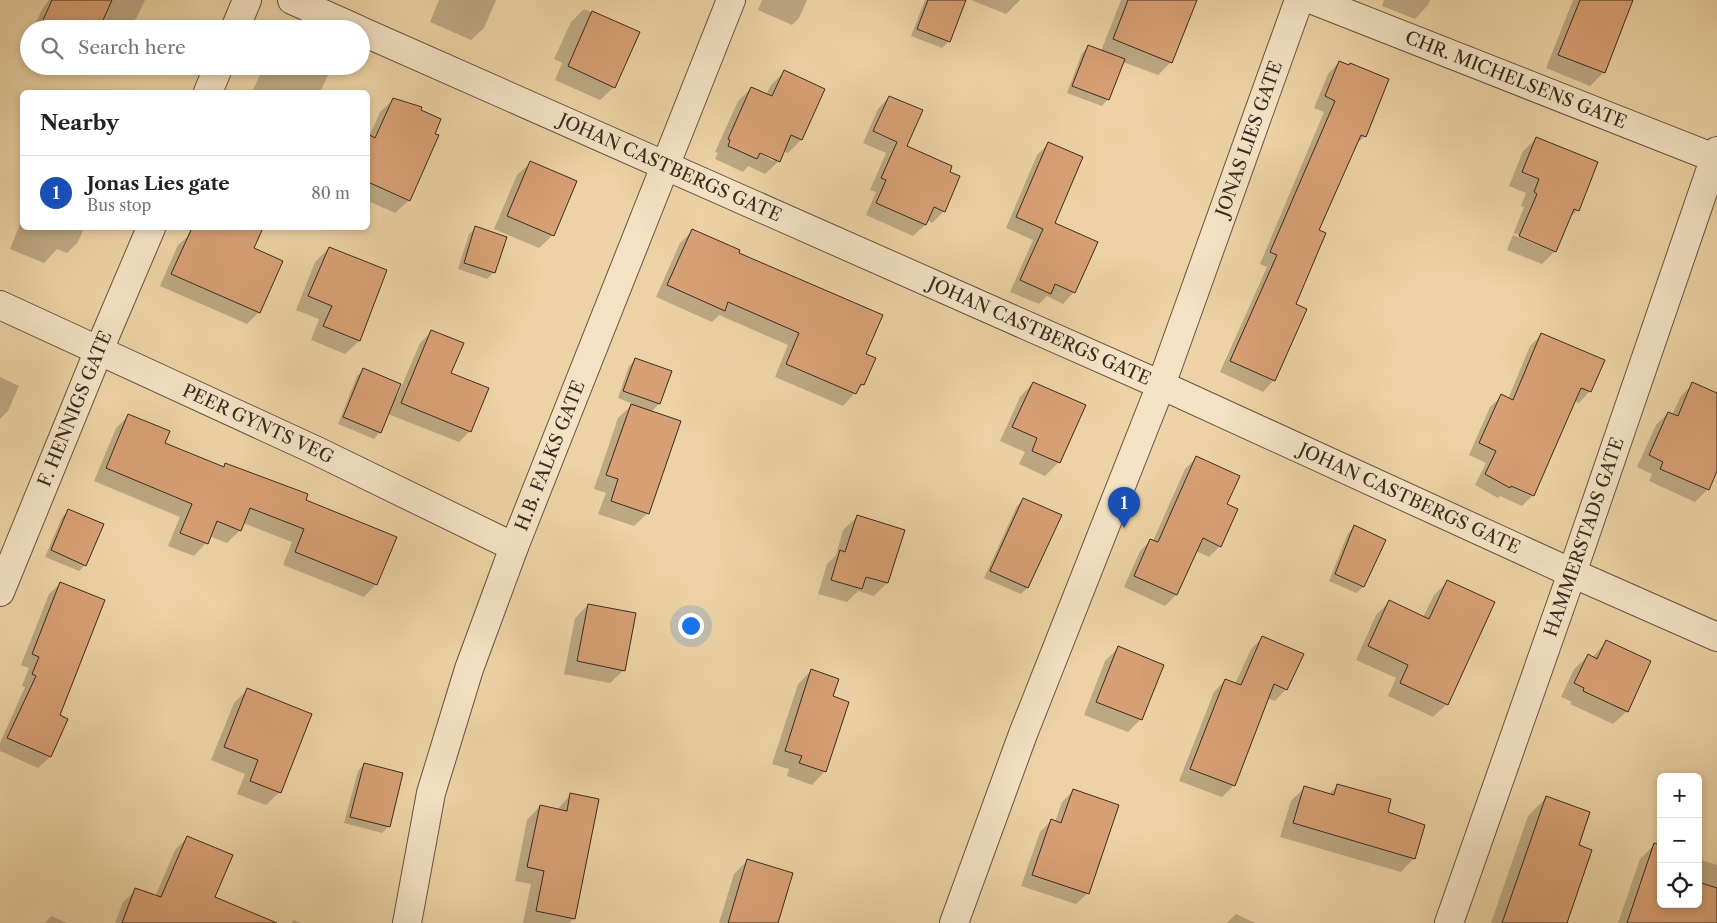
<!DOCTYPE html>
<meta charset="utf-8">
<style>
body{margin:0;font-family:"Libre Caslon Text",serif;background:#f6f6f6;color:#222}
.controls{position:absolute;right:15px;bottom:15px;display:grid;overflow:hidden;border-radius:8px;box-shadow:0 2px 8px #0003}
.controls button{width:45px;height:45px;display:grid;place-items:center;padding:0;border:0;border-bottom:1px solid #e0e0e0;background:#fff;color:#222;font:25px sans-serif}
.you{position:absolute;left:690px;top:625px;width:18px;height:18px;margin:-12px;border:4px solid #fff;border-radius:50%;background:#1a73e8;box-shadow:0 0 0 8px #1a73e833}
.badge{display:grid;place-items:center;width:32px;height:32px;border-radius:50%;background:#d93025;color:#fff;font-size:16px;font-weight:700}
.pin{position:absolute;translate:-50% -41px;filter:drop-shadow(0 1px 2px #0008)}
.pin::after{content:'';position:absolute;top:26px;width:18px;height:15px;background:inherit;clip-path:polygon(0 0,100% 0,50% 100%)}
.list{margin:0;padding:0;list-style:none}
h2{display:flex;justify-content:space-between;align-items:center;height:65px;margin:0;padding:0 20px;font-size:21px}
h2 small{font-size:16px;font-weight:400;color:#767676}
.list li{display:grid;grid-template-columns:32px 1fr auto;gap:15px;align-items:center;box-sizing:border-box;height:75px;padding:0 20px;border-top:1px solid #e0e0e0}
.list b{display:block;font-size:19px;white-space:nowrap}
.list p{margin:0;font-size:16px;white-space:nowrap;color:#767676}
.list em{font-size:16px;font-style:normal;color:#767676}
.icon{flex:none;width:28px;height:28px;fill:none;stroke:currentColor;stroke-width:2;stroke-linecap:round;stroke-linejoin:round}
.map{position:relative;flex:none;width:1717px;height:923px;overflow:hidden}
.search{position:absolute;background:#fff;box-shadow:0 2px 8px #0003;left:20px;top:20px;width:350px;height:55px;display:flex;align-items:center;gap:12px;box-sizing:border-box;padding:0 18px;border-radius:28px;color:#767676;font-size:19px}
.panel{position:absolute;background:#fff;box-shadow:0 2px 8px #0003;left:20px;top:90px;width:350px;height:140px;border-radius:8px}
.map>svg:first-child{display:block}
.shadow{fill:#0003;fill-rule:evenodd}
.building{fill:#d7a074;stroke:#3c2a21}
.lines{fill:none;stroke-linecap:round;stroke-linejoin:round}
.minor-casing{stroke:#685442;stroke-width:30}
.minor{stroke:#f3e2c4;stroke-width:28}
.labels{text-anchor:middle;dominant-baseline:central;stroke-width:5;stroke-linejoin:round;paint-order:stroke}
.street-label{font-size:18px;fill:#3c2a21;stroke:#f3e2c4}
</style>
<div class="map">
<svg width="1717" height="923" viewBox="0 0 1717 923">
<rect width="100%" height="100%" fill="#ecd2a4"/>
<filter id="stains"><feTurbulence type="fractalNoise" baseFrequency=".004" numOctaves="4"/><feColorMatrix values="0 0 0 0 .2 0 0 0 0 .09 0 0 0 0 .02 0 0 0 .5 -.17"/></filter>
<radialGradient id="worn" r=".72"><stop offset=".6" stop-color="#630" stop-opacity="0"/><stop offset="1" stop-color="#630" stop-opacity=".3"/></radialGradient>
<path class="shadow" d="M49,0H145L137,17L126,29H119L101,21L97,29H33L42,9Z
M439,0H496L484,28L471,40L430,22Z
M762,0H807L799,18L792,25L758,10Z
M925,0H965L949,41L942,48L911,36Z
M971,0H1020L1006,14Z
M1121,0H1191L1171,62L1158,75L1123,62L1108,99L1102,106L1067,93L1082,53L1089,47L1101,51Z
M1384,0H1430L1428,5L1415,19L1382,6Z
M1573,0H1614L1630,6L1604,72L1590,86L1546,68Z
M584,9L638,33L614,87L600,100L555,80L562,63L554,59L571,22Z
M1339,62L1365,136L1354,146L1317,231L1274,380L1263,392L1220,372L1267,267L1260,264L1324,112L1314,108L1328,74Z
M264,66H319L330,71L320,92H252Z
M784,72L801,140L788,153L783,151L779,161L765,174L748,166L743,172L715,159L718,153L715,152L738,101L751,88L766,95L771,85ZM755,149L774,158V161L754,151Z
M889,97L905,146L944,211L932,223L927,220L925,225L913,236L866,215L876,192L870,190L886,153L863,143L878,109Z
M394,99L409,200L395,213L368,201V136L369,137L380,112Z
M1537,138L1578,210L1568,219L1555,251L1542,264L1507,250L1524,207L1521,206L1526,193L1509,186L1523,151ZM1514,233L1550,248V250L1513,235Z
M1048,144L1053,223L1074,292L1063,304L1047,296L1039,304L1010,292L1033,240L1006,228L1037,155Z
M531,162L553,235L539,248L494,229L517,175Z
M22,219V228H84L78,242L67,253L57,249L44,263L10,249Z
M191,228H262L252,249L259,312L247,324L160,286L178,245L187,237Z
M476,228L494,272L487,279L458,269L469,234Z
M692,231L737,254L864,354L863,384L843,406L775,377L788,345L719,315L712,322L656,297L680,243Z
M329,248L385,271L359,341L345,354L311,340L319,319L296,310L315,262Z
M432,331L449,374L470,431L459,442L388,414L380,432L374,439L338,424L357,376L364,370L397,397L420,343Z
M1541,335L1590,391L1579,403L1574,401L1533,495L1522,506L1500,496L1498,498L1475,485L1486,463L1469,455L1490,407L1502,396L1508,399L1530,346Z
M636,359L659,404L651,412L648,513L634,526L598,514L606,493L594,489L618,418L633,404L618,398L629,366Z
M0,377L19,386L8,411L0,419Z
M1033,383L1059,462L1045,476L1019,464L1025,452L1000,441L1020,397Z
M1693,384L1717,394V468L1707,490L1695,502L1649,481L1652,474L1637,467L1656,425L1668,413L1672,415L1681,396Z
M128,416L163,443L222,468L226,464L304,501L376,584L364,597L283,565L292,542L243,523L240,530L227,543L209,536L206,543L194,556L168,546L180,517L94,481L116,428Z
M1196,458L1225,505L1220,546L1209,557L1196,551L1176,595L1165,606L1124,587L1140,551L1151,540L1153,541L1185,469Z
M1024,499L1060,516L1027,588L1021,594L984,578L1017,506Z
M68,511L85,565L79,571L45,557L62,517Z
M857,517L887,583L874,596L858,591L847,602L818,594L827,564L836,555L843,530Z
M1354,527L1384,541L1363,587L1356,593L1329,581L1348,533Z
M1447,582V704L1433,717L1388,696L1396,678L1356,660L1376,615L1389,602L1423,617L1434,595Z
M61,583L58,716L67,720L50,757L38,768L0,751V743L25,687L22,686L29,668L21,665L49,594Z
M588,605L624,670L610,683L564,674L575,618Z
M1263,637L1286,689L1275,701L1267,698L1234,785L1222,797L1179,781L1214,692L1225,680L1235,684L1251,649Z
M1606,642L1627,711L1613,724L1570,704L1572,702L1561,697L1574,669L1588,656L1592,658Z
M1118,648L1141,719L1128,732L1084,715L1105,661Z
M811,671L832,697L825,771L812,785L787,776L789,769L772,764L798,684Z
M248,689L280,792L266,805L237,794L245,774L211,760L234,703Z
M364,764L389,826L382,833L344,823L358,771Z
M1338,785L1386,813L1414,858L1401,872L1280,837L1291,801L1304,788L1328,795Z
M1073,791L1088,893L1076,904L1021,886L1040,832L1051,821L1055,822L1062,802Z
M571,794L573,919L569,923H523L531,884L515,881L527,820L540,806L557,810Z
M1546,798L1577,846L1565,923H1491L1528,816Z
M188,837L214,897L274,923H115L123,902L136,890L155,897L175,850Z
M1655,844L1661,904H1698V859L1717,865V923H1618L1640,859Z
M747,861L776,923H719L734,874Z
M1236,914L1255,923H1227Z
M51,916L67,923H45Z
M294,920L301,923H291Z"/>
<path class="building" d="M52,0H112L99,29H39Z
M928,0H966L950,42L917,29Z
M1128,0H1197L1172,63L1113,39Z
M1580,0H1633L1605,73L1558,55Z
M592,11L640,32L615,88L568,66Z
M1088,45L1125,59L1109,100L1072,86Z
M1339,61L1349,65L1350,63L1389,79L1366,137L1361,135L1319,230L1326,233L1296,304L1307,309L1275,381L1230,361L1277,255L1270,252L1335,101L1325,96Z
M784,70L825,89L802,140L791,135L780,162L760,153L757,159L728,146L730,140L728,139L751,87L772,96Z
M889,96L923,110L907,146L952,166L950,172L960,176L945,212L934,207L926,225L876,203L886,180L881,178L897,142L873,131Z
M393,98L422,107L421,110L441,119L435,134L439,135L410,201L368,182V134L375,138Z
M1536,137L1598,162L1579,211L1574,209L1556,252L1519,236L1537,194L1534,192L1539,179L1522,172Z
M1048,142L1083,157L1055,223L1098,242L1075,293L1055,284L1051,294L1020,280L1043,229L1016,217Z
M530,161L577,181L554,236L507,216Z
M475,226L507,237L495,273L464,263Z
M192,228H263L254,248L283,261L260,313L171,274Z
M692,229L740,250L739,253L883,315L866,354L876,358L864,385L861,384L856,394L786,364L799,333L728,302L725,311L667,285Z
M329,247L387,270L360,341L323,326L332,306L308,296Z
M431,330L464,343L451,373L489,388L471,432L401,403Z
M1541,333L1605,360L1591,392L1581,388L1534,496L1511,486L1510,488L1485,474L1496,451L1479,443L1501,394L1513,400Z
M635,358L672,371L660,404L623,391Z
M363,368L401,384L381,433L343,417Z
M1033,382L1086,405L1060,463L1032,451L1037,438L1012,427Z
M1692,382L1717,393V471L1709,490L1660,469L1663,462L1649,455L1668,412L1678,416Z
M631,404L681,421L649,514L611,501L618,479L606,475Z
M128,414L170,431L165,443L224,467L225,463L308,494L306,500L397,537L377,585L295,552L304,529L250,508L241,531L217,521L208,544L180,533L192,504L106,468Z
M1196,456L1240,476L1227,504L1238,509L1221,547L1203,538L1177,595L1134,576L1150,539L1158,542Z
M1023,498L1062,515L1028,588L990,571Z
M68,509L104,524L86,566L51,550Z
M857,515L905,530L888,583L866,577L862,589L831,580L840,550L845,552Z
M1354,525L1386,540L1364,587L1335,574Z
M1447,580L1495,602L1448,705L1400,683L1408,665L1368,646L1389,600L1429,619Z
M60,582L105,600L60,715L68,719L51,757L7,738L36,676L32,674L39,657L32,654Z
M588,604L636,613L625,671L577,661Z
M1262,636L1304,654L1287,690L1274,684L1235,786L1190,769L1225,679L1241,685Z
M1606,640L1651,661L1628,712L1583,691L1584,688L1574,683L1588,654L1597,659Z
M1118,646L1164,665L1142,720L1096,702Z
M811,669L839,679L833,696L849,702L826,772L799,763L802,756L785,751Z
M247,688L312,714L281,793L250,781L258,760L224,747Z
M364,763L403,773L390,827L350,817Z
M1337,784L1391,799L1388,812L1425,825L1415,859L1293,823L1304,786L1334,795Z
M1073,789L1119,805L1089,894L1032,875L1051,819L1061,823Z
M570,793L599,799L575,919L536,911L544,871L527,867L540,805L567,811Z
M1546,796L1590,812L1579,845L1592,850L1567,923H1502Z
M187,836L233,855L215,897L277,923H122L135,888L161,897Z
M1654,843L1661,845V904H1698V882L1717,888V923H1627Z
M747,859L793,873L778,923H728Z"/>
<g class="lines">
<defs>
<g id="minor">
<path d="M292,0L357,29"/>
<path id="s1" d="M1313,0L1717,159"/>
<path d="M235,29L247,0"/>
<path id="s2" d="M361,31L1161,385L1572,573L1717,637"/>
<path d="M208,92L219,66"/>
<path id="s3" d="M0,305L317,451L514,547"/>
<path id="s4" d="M0,592L99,350L151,228"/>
<path id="s5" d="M407,923L431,793L469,669L514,547L731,0"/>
<path id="s6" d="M954,923L1023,734L1161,385L1299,0"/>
<path id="s7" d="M1449,923L1572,573L1717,151"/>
</g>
</defs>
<use href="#minor" class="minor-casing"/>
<use href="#minor" class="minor"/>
</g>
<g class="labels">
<g class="street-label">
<text stroke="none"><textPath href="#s1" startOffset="218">CHR. MICHELSENS GATE</textPath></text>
<text stroke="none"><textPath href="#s6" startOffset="838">JONAS LIES GATE</textPath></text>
<text stroke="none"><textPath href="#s2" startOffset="338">JOHAN CASTBERGS GATE</textPath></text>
<text stroke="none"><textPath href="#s2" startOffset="742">JOHAN CASTBERGS GATE</textPath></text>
<text stroke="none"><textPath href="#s4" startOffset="198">F. HENNIGS GATE</textPath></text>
<text stroke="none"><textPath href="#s3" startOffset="284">PEER GYNTS VEG</textPath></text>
<text stroke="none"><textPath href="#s5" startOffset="490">H.B. FALKS GATE</textPath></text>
<text stroke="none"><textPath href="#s2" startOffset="1148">JOHAN CASTBERGS GATE</textPath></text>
<text stroke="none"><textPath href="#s7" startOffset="409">HAMMERSTADS GATE</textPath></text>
</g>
</g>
<rect width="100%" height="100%" filter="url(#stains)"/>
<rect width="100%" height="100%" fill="url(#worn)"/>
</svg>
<div class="controls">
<button>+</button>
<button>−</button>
<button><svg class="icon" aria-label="locate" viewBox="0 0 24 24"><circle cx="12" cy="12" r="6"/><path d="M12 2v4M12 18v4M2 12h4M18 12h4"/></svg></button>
</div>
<div class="you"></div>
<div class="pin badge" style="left:1124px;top:528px;background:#1a4fb4">1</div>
<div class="search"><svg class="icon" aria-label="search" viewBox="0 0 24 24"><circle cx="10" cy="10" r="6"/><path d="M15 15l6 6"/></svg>Search here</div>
<section class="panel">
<h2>Nearby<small></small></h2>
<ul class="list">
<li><span class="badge" style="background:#1a4fb4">1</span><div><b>Jonas Lies gate</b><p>Bus stop</p></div><em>80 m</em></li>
</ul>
</section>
</div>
